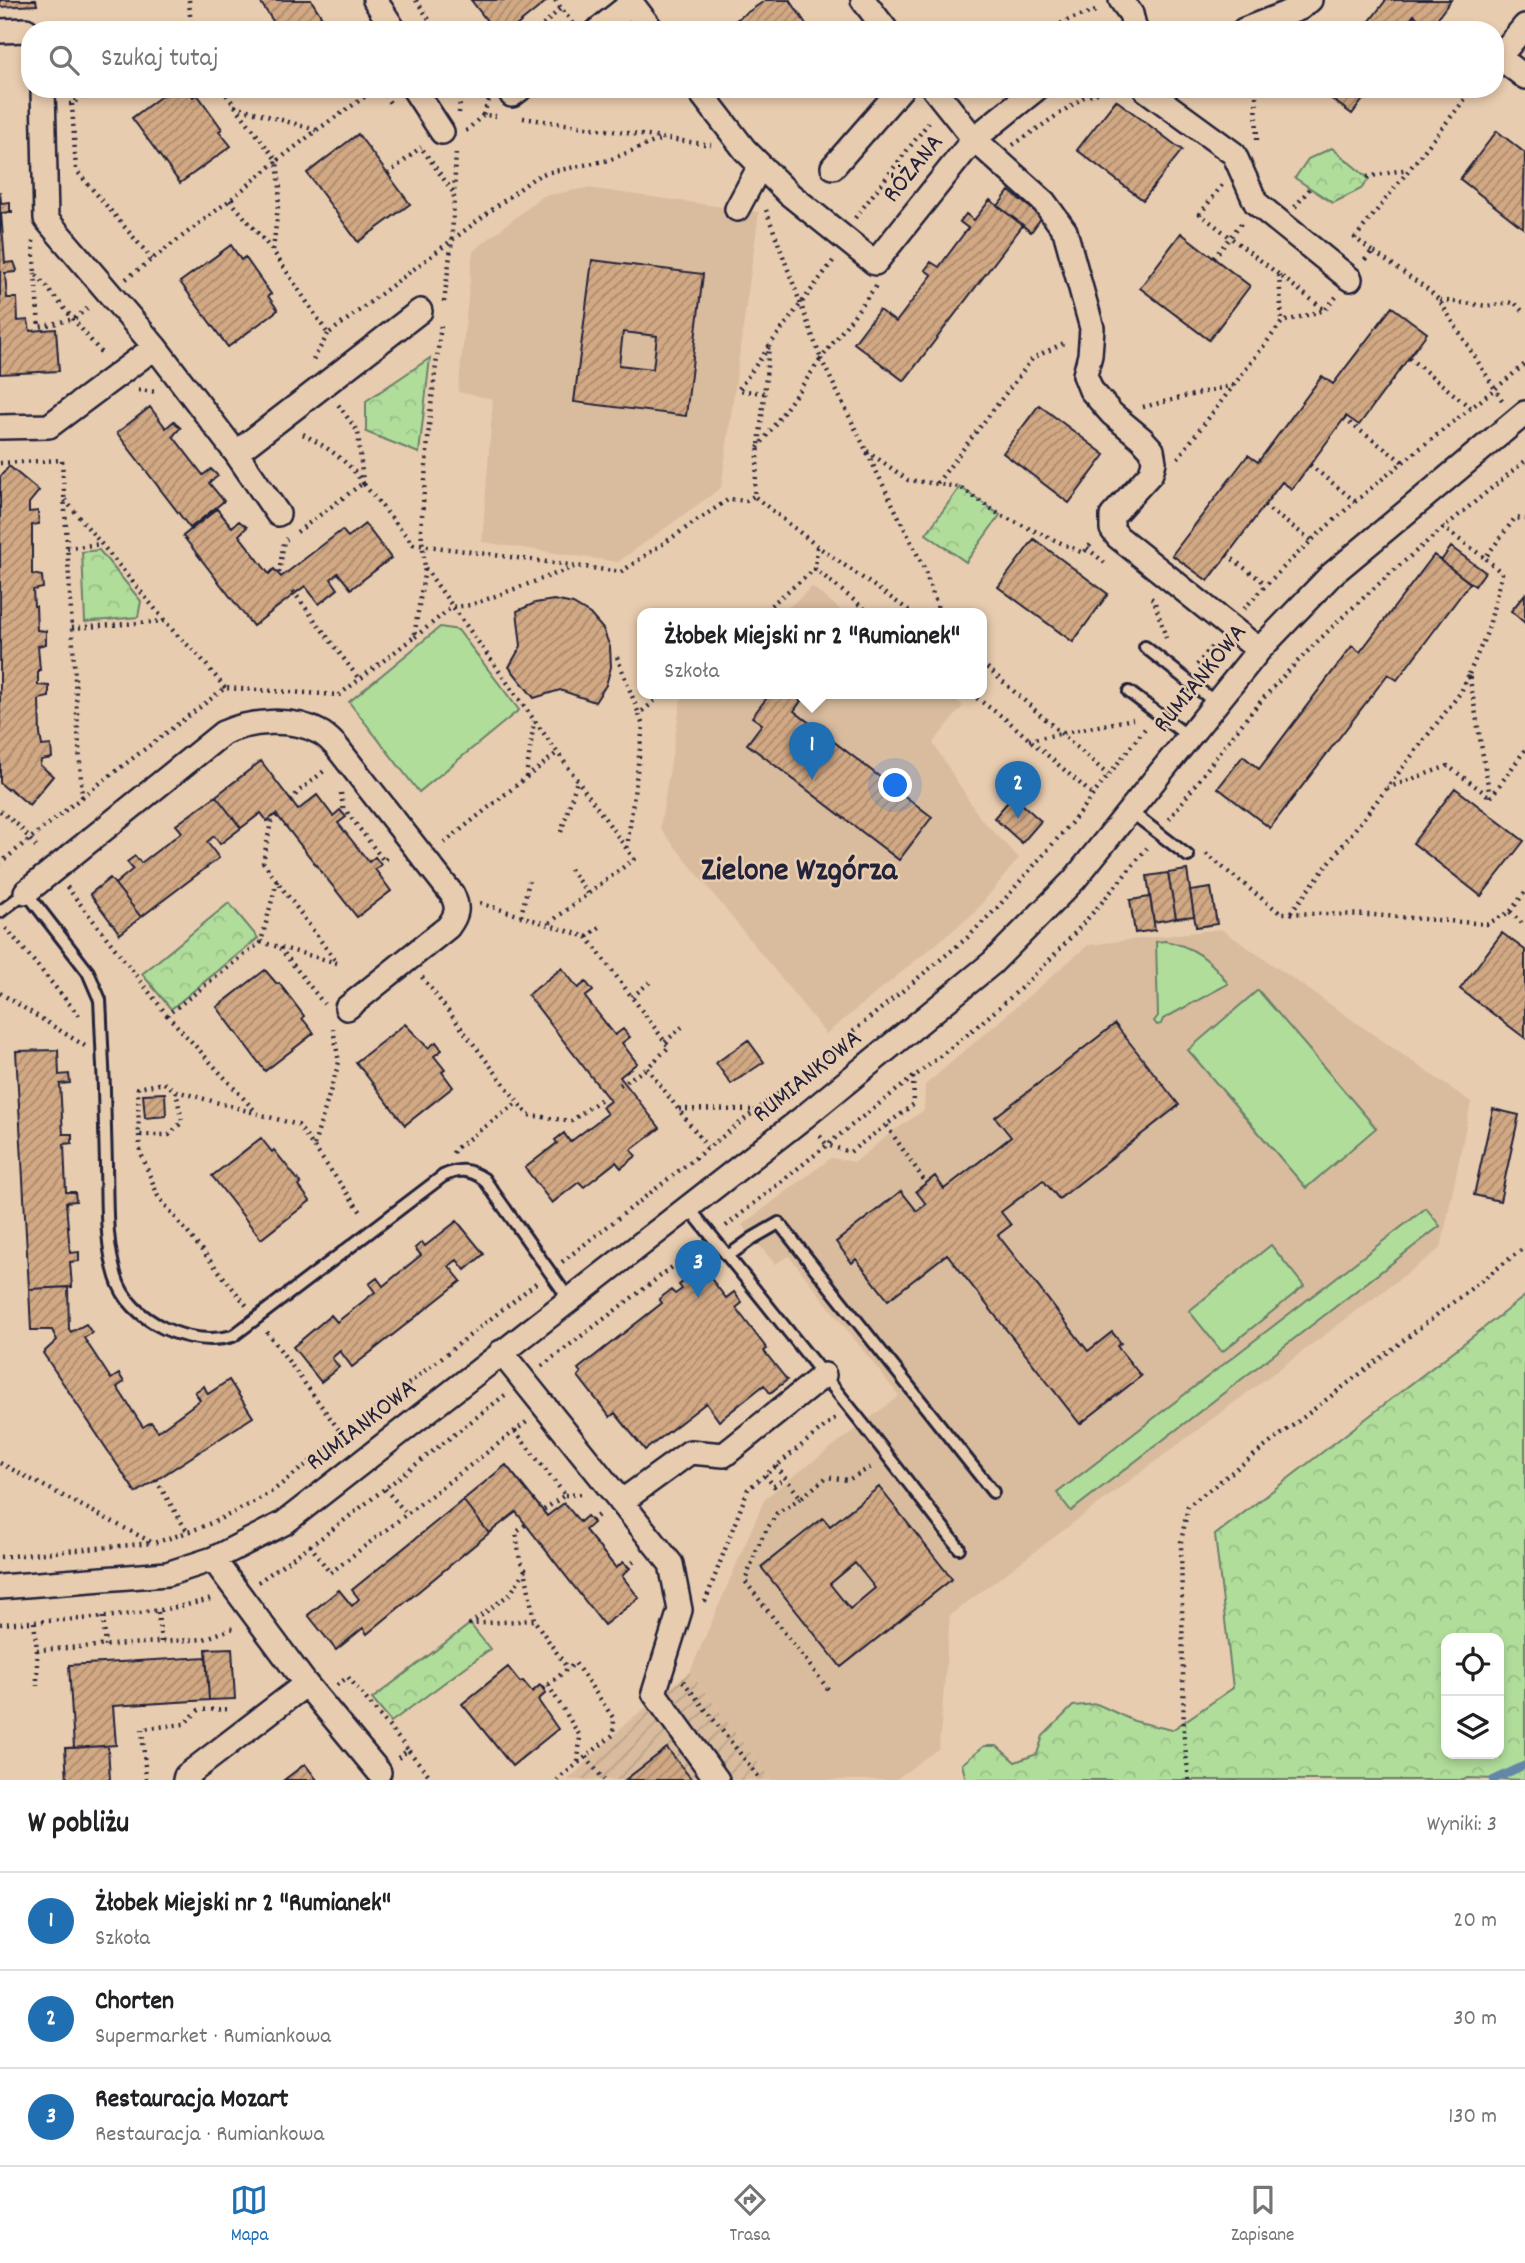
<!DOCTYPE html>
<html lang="pl">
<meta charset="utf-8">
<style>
body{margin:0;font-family:Dekko,sans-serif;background:#f6f6f6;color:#202124}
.controls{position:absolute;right:21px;bottom:21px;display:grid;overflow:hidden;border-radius:14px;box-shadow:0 4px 10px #0003}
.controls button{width:63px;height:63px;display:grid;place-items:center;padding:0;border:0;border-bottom:2px solid #e0e0e0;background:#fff;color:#202124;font:35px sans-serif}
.you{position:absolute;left:896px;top:786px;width:24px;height:24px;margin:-18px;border:5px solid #fff;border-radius:50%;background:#1a73e8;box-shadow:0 0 0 10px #1a73e833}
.badge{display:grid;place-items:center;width:46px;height:46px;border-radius:50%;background:#1f6fb2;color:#fff;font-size:23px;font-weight:700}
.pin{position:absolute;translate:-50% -58px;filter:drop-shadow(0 2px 4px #0008)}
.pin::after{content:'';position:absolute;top:37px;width:24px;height:21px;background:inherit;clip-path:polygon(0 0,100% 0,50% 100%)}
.popup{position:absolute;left:637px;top:608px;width:350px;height:91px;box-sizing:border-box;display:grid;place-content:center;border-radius:14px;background:#fff;filter:drop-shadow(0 2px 5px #0005);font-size:23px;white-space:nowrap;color:#757577}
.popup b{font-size:26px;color:#202124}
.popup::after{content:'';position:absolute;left:50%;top:100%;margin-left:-14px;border:14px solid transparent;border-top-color:#fff}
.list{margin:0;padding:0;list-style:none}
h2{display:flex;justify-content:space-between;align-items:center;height:91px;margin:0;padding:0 28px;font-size:30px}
h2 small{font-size:23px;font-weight:400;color:#757577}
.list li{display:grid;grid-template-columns:46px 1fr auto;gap:21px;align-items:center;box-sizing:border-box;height:98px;padding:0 28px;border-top:2px solid #e0e0e0}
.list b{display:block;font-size:26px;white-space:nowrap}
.list p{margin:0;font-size:23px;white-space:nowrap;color:#757577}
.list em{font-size:23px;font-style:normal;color:#757577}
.icon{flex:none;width:38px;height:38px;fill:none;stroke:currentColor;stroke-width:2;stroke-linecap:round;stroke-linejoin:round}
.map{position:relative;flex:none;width:1525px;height:1780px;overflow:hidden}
.search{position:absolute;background:#fff;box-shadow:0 4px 10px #0003;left:21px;right:21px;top:21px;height:77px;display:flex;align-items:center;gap:18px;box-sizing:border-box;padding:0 24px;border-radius:28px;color:#757577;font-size:26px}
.sheet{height:385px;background:#fff}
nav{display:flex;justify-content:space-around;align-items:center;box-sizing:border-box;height:98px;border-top:2px solid #e0e0e0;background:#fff;font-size:19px;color:#757577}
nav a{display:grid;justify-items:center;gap:4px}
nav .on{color:#1f6fb2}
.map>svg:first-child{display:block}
.built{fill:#d9bc9e}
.industrial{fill:url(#industrial-furrows)}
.forest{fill:url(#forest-crowns);stroke:#6a806b;stroke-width:2;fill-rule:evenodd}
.pitch{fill:#b1dd9b;stroke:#6a806b;stroke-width:2}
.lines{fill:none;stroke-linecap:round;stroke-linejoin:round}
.stream{stroke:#6487a7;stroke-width:8}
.building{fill:url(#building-hatch);stroke:#22223b;stroke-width:2;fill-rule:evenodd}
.service-casing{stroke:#22223b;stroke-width:16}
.minor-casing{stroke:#22223b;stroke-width:28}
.path{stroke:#22223b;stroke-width:4.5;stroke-dasharray:2 5;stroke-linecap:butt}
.service{stroke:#e8ccaf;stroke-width:10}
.minor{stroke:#e8ccaf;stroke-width:23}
.labels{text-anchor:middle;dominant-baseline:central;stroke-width:5;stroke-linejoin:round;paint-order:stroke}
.street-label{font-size:26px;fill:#22223b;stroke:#e8ccaf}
.district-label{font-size:33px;font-weight:bold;fill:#22223b;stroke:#e8ccaf}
</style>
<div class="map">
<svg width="1525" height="1780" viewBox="0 0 1525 1780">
<defs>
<pattern id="industrial-furrows" width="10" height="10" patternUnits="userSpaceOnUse" patternTransform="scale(1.75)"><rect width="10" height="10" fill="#d9bc9e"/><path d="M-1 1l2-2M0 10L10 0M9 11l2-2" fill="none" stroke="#baa189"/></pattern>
<pattern id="forest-crowns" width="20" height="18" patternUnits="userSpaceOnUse" patternTransform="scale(1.75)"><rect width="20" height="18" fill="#b1dd9b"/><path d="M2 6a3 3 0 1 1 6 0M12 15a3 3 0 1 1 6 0" fill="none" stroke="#98bd86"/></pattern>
<pattern id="building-hatch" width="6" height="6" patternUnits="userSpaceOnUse" patternTransform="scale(1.75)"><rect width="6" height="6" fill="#d2a984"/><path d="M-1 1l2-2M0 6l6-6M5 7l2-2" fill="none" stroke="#aa896d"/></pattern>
</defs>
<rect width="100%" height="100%" fill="#e8ccaf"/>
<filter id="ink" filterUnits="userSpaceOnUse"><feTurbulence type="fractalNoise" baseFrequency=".0143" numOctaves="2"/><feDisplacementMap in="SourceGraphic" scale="14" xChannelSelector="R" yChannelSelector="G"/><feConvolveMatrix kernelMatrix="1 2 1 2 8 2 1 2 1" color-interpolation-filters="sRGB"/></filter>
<g filter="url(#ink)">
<path class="built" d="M587,188L759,212L721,488L618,562L482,542L493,399L458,392L473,251L543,196Z
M812,587L846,614H781Z
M688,694H948L963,706L933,743L980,818L1019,858L974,913L826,1034L660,828L681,700Z
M1221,929L1471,1102L1441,1248L950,1615L939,1748L895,1780H771L690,1672L765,1498L899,1396L789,1256L775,1264L742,1225L831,1158L855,1162L892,1132L924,1110L925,1085L1088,945Z"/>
<path class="industrial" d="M690,1672L771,1780H568L625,1724Z"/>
<path class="forest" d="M1332,148L1369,179L1361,189L1333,203L1295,178L1308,159Z
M430,358L419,453L366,432V401Z
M960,487L1000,515L966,562L926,534Z
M99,550L141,601L138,617L85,622L82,552Z
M229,903L258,938L171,1009L142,974Z
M1525,1296V1780L1467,1778L1464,1780H966L962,1764L984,1746H997L1015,1762L1037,1754L1043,1736L1073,1706L1097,1704L1134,1721L1172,1730L1233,1688L1215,1535ZM1446,1638H1499V1754H1446Z
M470,1624L490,1649L391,1722L372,1699Z"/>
<path class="pitch" d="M440,627L458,630L519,710L419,792L349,702Z
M1165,941C1193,946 1212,960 1228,984L1163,1019L1161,1024L1157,1025L1154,1021L1158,1016L1156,942Z
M1258,990L1376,1128L1306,1188L1188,1050Z
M1426,1208L1440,1226L1071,1511L1057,1493Z
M1271,1245L1304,1286L1222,1352L1189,1311Z"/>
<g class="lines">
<path class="stream" d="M1493,1780L1525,1765"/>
</g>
<path class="building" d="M0,0H36L37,5L0,7Z
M259,0H311L327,25L336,19L343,28L279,30Z
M471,0H546L547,1L511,30H494Z
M766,0H790L810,30H733L730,24Z
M1386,0H1451L1430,28L1414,15L1409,22L1417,28L1416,30H1363Z
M171,89H188L193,97L197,94L222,129L219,131L231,146L180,183L132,118Z
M1318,89H1371L1352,114Z
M1116,100L1182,150L1143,200L1077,150Z
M1497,131L1525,153L1523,228L1460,179Z
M358,134L410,204L358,242L307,173Z
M0,191L1,203L10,202V211H12V212L1,213L5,263L14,262L17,270L16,272L5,273L7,298H17L18,321L28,320L30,331L56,329L59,371L0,374Z
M1009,191L1042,217L1031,232L998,206Z
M990,200L1023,225L904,381L854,343L879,310L896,322L932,275L925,270L931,262L939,267L968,228L960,222L966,214L974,220Z
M1181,233L1250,286L1209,340L1140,288Z
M231,245L241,260L245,257L271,294L268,296L278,310L228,347L180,282Z
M592,260L703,274L686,416L574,402ZM623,332L657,336L653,369L619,365Z
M1392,307L1427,333L1359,425L1346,416L1292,489L1282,482L1208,581L1172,555L1248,455L1258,462L1322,376L1333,384Z
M1039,405L1105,455L1069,503L1003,453Z
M150,407L166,428L174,421L180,428L181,427L173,436L203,475L211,469L218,476L209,483L224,501L190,528L117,433Z
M9,466L39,491L29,503V512L38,511L39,524L32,525V574L42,576L43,588L33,590L34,606H36L37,630L46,631V644L38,646L40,670H38V685L49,686V697L39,699L40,734L42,746L51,745L52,758L41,760L40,765L53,776L29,805L9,788L8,790L0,783V477Z
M217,509L232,527L239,521L247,527L239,535L269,574L274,569L281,577L342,530L348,537L365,524L391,558L351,589L338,573L331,579L338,589L319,604L305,586L253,626L183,536Z
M1034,539L1108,594L1073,642L998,587Z
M1451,547L1485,572L1475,586L1441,561Z
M1434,555L1470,583L1397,680L1388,674L1270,828L1218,788L1243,756L1259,769L1352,646L1360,652Z
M1525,594V623L1511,611Z
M554,600L573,604L590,614L603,629L610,647L611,667L606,685L595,702L560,690L534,698L509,667L521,646L517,611L535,603Z
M770,694H793L801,701L794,711L932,817L899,860L747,744L762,724L752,717Z
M261,761L298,810L317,795L333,816L340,810L346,817L338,823L369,862L375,857L381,865L375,869L391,891L357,917L276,814L267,821L261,813L241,828L216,796Z
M1455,788L1524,841L1481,896L1413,843Z
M216,796L241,828L220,844L214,836L207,842L219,858L141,917L115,884L133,869L127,862L135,856L141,863L182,832L176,825Z
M1013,796L1041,821L1022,843L994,818Z
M1187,870L1194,916L1176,918L1168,873Z
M1168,873L1176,918L1154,922L1147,876Z
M110,878L141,917L120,934L90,894Z
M1211,888L1217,924L1196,927L1190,891Z
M1150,897L1155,930L1135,933L1130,900Z
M1502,933L1525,950V1038L1460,989Z
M562,968L578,988L586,982L593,991L585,997L615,1035L623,1029L630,1037L622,1043L637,1063L620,1077L660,1128L631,1150L636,1156L621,1168L616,1162L584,1187L579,1182L552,1203L525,1168L557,1143L555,1140L564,1133L570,1142L607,1114L602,1107L610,1101L528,995Z
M265,970L277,984L279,983L304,1016L302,1018L314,1033L265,1071L217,1007Z
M405,1024L428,1048L436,1042L442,1050L434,1056L445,1070L442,1072L453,1087L405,1125L356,1062Z
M1115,1024L1179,1105L1059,1199L1043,1180L1001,1212L1011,1225L998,1235L1088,1351L1112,1332L1121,1343L1117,1346L1141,1376L1080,1424L947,1254L888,1300L856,1259L852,1263L836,1242L901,1191L917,1211L926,1204L916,1191L935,1176L944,1189L1011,1137L995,1117Z
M748,1040L764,1062L731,1084L716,1063Z
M58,1050L59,1075L69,1074L70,1083L60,1084L63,1134H72V1143L64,1144L66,1192H75L76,1201L66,1202L70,1253L79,1252V1261L70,1262L72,1287L29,1289L16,1051Z
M165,1093L166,1116L145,1118L143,1094Z
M1493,1109L1519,1115L1500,1201L1474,1195Z
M261,1138L272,1152L274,1150L301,1184L299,1186L310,1201L261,1239L212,1176Z
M457,1221L484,1254L465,1270L457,1260L449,1266L461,1281L352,1367L340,1351L332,1358L339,1367L321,1382L293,1347L331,1315L337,1322L375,1292L369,1284L377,1278L383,1286L421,1255L415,1248L422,1242L425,1246Z
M702,1267L726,1298L734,1292L742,1303L736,1308L767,1349L764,1351L787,1380L770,1393L764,1385L719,1421L706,1403L645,1450L615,1413L610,1417L578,1376L581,1373L578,1369L662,1303L659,1299L671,1290L675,1294L682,1289L679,1285Z
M68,1287L69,1329L71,1332L86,1324L92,1333L84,1338L111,1379L119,1374L124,1382L117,1387L143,1427L151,1422L158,1431L200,1400L195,1392L204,1386L208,1394L229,1380L253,1417L136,1493L43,1353L57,1340L52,1330H31L29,1289Z
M506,1465L547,1516L564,1503L580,1522L587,1516L593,1523L585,1530L616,1568L623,1562L630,1568L622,1576L639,1598L604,1625L516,1512L489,1533L463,1500Z
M879,1487L952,1579L841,1667L761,1567L823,1518L830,1526ZM855,1563L875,1588L850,1609L830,1584Z
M463,1500L489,1533L367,1634L363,1628L336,1650L308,1615L339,1590L352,1606L359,1599L352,1590Z
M232,1648L235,1699L209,1700L206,1649Z
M206,1657L209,1700L113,1706L116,1745L74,1748L69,1665Z
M508,1667L520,1682L523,1681L532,1692L540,1685L546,1693L538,1700L558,1729L512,1766L462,1704Z
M108,1746L110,1780H67L65,1748Z
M667,1748L692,1780H625Z
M305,1764L317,1780H284Z"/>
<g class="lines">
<defs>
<path id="service" d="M1145,647L1216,703
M1129,692L1189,737
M1130,811L1188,856
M0,912L26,892L88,972L100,1000C103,1055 105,1110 106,1165C107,1202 105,1241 116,1277C129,1322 190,1348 233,1336L443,1176C459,1168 469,1169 484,1179L569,1299
M689,1208L863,1424L959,1548
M728,1256L753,1238L779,1223L993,1492"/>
<path id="minor" d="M375,0L394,30
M629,0L652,30
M863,0L886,30
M1121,0L1131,14L1135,30
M1525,26L1499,57L1525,77
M598,30L632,3
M1244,30L1300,8L1310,0
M0,31L26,30L30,33
M43,89L46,219L155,347
M414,89L442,132
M698,89L745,150L788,193L875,263L974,139L1036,89
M934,89L974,139L1044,202L1065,231L1092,328L1090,355L1085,375L1091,390L1112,414L1142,439L1152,450L1154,462L1151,473L1112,516V529L1118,537L1259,650
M1145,89L1234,154L1256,203L1350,279
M512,95L520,89
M833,167L901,89
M737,209L760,166
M0,427L49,426L155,347L236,453L278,514
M236,453L420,311
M26,892L223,733C250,721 292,717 319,732C326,735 331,741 336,746L452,894C459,908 457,915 448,927L347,1008
M501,1352L671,1564L680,1610L654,1693L717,1780
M621,1502L690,1452L724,1455L824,1375
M0,1587L167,1574L213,1559L284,1523L804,1117L992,963L1074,880L1259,650L1331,575L1525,413
M306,1684L379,1772
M185,1780L186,1776L306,1684L213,1559"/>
</defs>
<use href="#service" class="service-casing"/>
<use href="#minor" class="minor-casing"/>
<path class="path" d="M189,0L191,30
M416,0L436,30
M555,0L561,8
M538,30L561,8L573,24
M1048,30L1070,19L1099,10
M376,89L317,130L277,161L280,188L273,251L328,334L534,178L545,173L609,160L664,138
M381,89L392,106
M1256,89L1257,144
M69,104H72L91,89
M72,104L76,170L152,259
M234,106L316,130
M459,113L461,89
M483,115L489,100
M523,118L711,145
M466,131L483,115L496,116
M1013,145L1084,97L1111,89
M423,150L453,192
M388,174L421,147
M1367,177L1408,169
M1222,185L1200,214L1325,310
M230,200L272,250
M1295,207L1310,188
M855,218L929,122
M33,241L35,273L103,355
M1372,251L1355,238L1473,89
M1214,258L1242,222
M833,261L769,346L754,496L817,546L914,614
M35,273L39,327L74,319L88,308
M1279,275L1282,322
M126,279L230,200L277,161L222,89
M876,286L821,359L923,566L940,614
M1440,300L1487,306L1514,302L1525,314
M444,302L452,240L456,150
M1409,358L1471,408
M313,360L328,334
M138,390L158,392
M764,393L738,390L769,347
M1502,400L1495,389L1525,364
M1143,407L1233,385
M1344,419L1403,462
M303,434C325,446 349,461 363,483L358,432L337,403
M758,448L821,359L766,210
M867,451L908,480L960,487L1000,515L1083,553L1093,542
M1178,458L1282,322L1325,310L1336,297
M0,463L62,460L82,797L0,863
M1310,465L1356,502
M937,483L1033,358L1066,342
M65,500L175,633L200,657L225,688
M1264,506L1311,540
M1442,527L1485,558
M297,532L363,483L413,544L621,572L729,499L746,501L754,496
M817,547L815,569L871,614
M67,548L101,544
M1087,548L1105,563
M1227,555L1266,584
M425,568L634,859L548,924
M279,573L284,541L287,539
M293,591L359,679
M1151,598L1154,600L1166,638
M1244,609C1318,526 1408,458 1495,389L1439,300L1429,290L1372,251L1365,260
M760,614L815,569
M72,628L165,621
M415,637L452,607L471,605L574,567
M617,657L639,714
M982,663L1108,775
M1197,665L1213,645
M1469,674L1488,630L1502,573L1485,558L1515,518L1525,519
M971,694L1008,721L1092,794
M1029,740L1133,719
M526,777L534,721
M1387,788L1448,766L1490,797
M341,793L343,807L384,861L390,855
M82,797L225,688L339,695L414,637L425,568L421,529L430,414L441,325
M1491,797L1525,750
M291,801L298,792L324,771
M0,811L19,826L39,850
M277,816L271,822L263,862L337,963
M1169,819C1202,777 1233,732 1268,693C1346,607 1435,534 1525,461
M561,832L577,781
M444,843L557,753
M627,848L643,726L639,714L663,694
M1206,854L1280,913L1373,915L1487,924L1510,912L1525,892
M570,869L588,894
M277,881L261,942L337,963
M67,887L167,1015L261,942
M480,903L587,937L669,1047L647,1068L707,1147
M1291,912L1461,692L1469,674L1490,797
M1510,912L1525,926
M521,916L529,881
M6,928L81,1018
M587,937L603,924
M280,948L324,1004
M422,977L528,1115L571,1121L603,1098
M0,993L85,1046
M632,997L650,982
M167,1015L257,1113
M665,1042L682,1027
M913,1077L914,1104L886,1125L926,1183
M164,1083L176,1091L182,1122L169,1135H139L138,1088Z
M620,1085L647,1068
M176,1091L298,1125L363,1215
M790,1100L782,1090L968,937L997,908L1071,823L1147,726
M679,1109L754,1110
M139,1135L140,1151L158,1196L247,1306
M820,1136L827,1145C885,1098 946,1054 1002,1005C1056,958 1102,903 1147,848
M314,1145L339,1062L333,1029
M453,1153L455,1149L518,1102
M726,1226L827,1145L850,1152L886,1125
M562,1262L782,1090
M267,1332L342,1434
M542,1366L700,1246
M515,1431L565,1495L542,1511
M0,1463L153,1543C200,1530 232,1515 274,1490L536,1283
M776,1466L801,1498L827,1477L848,1480L873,1466
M765,1475L774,1486L785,1478
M156,1480L188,1533
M385,1489L407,1514
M565,1495L585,1494
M801,1498L777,1513L760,1541L745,1581L831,1693
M591,1521L601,1513
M525,1525L516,1533L520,1561L525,1569L534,1620L568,1669
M310,1545L330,1573L528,1421
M0,1557L152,1543
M627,1567L637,1559
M525,1570L511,1593L470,1624L534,1620
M258,1582L324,1536L505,1395
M705,1602L748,1489L835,1418
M158,1612L161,1642
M103,1617L106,1646
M34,1622L37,1650L204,1639L236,1627
M0,1624C72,1619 144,1618 214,1598
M37,1650V1686
M683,1681L761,1780
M337,1685L348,1677L408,1750
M548,1685L580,1736L578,1763
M543,1689L575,1663L614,1719L613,1735L557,1780
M586,1757L604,1780
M398,1758L408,1750L433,1780
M146,1780L142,1729L184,1724L199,1710L231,1709
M1189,1780L1184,1738L1181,1542L1188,1506L1525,1247"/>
<use href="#service" class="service"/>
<use href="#minor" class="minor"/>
</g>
</g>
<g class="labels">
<g class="street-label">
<text transform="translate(914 169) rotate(-51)">RÓŻANA</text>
<text transform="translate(1201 679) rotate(-51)">RUMIANKOWA</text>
<text transform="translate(808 1077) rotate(-39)">RUMIANKOWA</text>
<text transform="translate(362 1426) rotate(-38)">RUMIANKOWA</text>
</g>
<g class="district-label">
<text x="799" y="872">Zielone Wzgórza</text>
</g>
</g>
</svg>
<div class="controls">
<button><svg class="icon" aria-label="locate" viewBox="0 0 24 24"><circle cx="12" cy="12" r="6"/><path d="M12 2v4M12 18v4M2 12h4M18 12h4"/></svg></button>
<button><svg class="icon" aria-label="layers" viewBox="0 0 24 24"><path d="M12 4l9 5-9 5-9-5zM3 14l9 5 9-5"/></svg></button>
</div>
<div class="you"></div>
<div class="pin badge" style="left:812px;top:780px">1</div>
<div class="popup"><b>Żłobek Miejski nr 2 &quot;Rumianek&quot;</b>Szkoła</div>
<div class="pin badge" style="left:1018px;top:819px">2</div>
<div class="pin badge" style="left:698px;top:1298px">3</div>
<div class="search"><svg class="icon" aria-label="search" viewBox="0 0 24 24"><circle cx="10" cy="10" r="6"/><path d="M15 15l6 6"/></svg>Szukaj tutaj</div>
</div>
<section class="sheet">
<h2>W pobliżu<small>Wyniki: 3</small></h2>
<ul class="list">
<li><span class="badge">1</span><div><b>Żłobek Miejski nr 2 &quot;Rumianek&quot;</b><p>Szkoła</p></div><em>20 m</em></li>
<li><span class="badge">2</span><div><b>Chorten</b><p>Supermarket · Rumiankowa</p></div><em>30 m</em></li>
<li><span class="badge">3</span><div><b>Restauracja Mozart</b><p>Restauracja · Rumiankowa</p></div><em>130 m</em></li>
</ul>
</section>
<nav>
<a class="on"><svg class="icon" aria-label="map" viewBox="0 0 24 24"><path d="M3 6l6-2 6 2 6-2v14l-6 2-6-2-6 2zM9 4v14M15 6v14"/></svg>Mapa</a>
<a><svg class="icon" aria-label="directions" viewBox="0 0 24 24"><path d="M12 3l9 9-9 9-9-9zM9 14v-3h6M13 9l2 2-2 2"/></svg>Trasa</a>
<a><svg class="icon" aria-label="saved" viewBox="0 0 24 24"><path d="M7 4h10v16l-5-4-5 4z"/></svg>Zapisane</a>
</nav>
